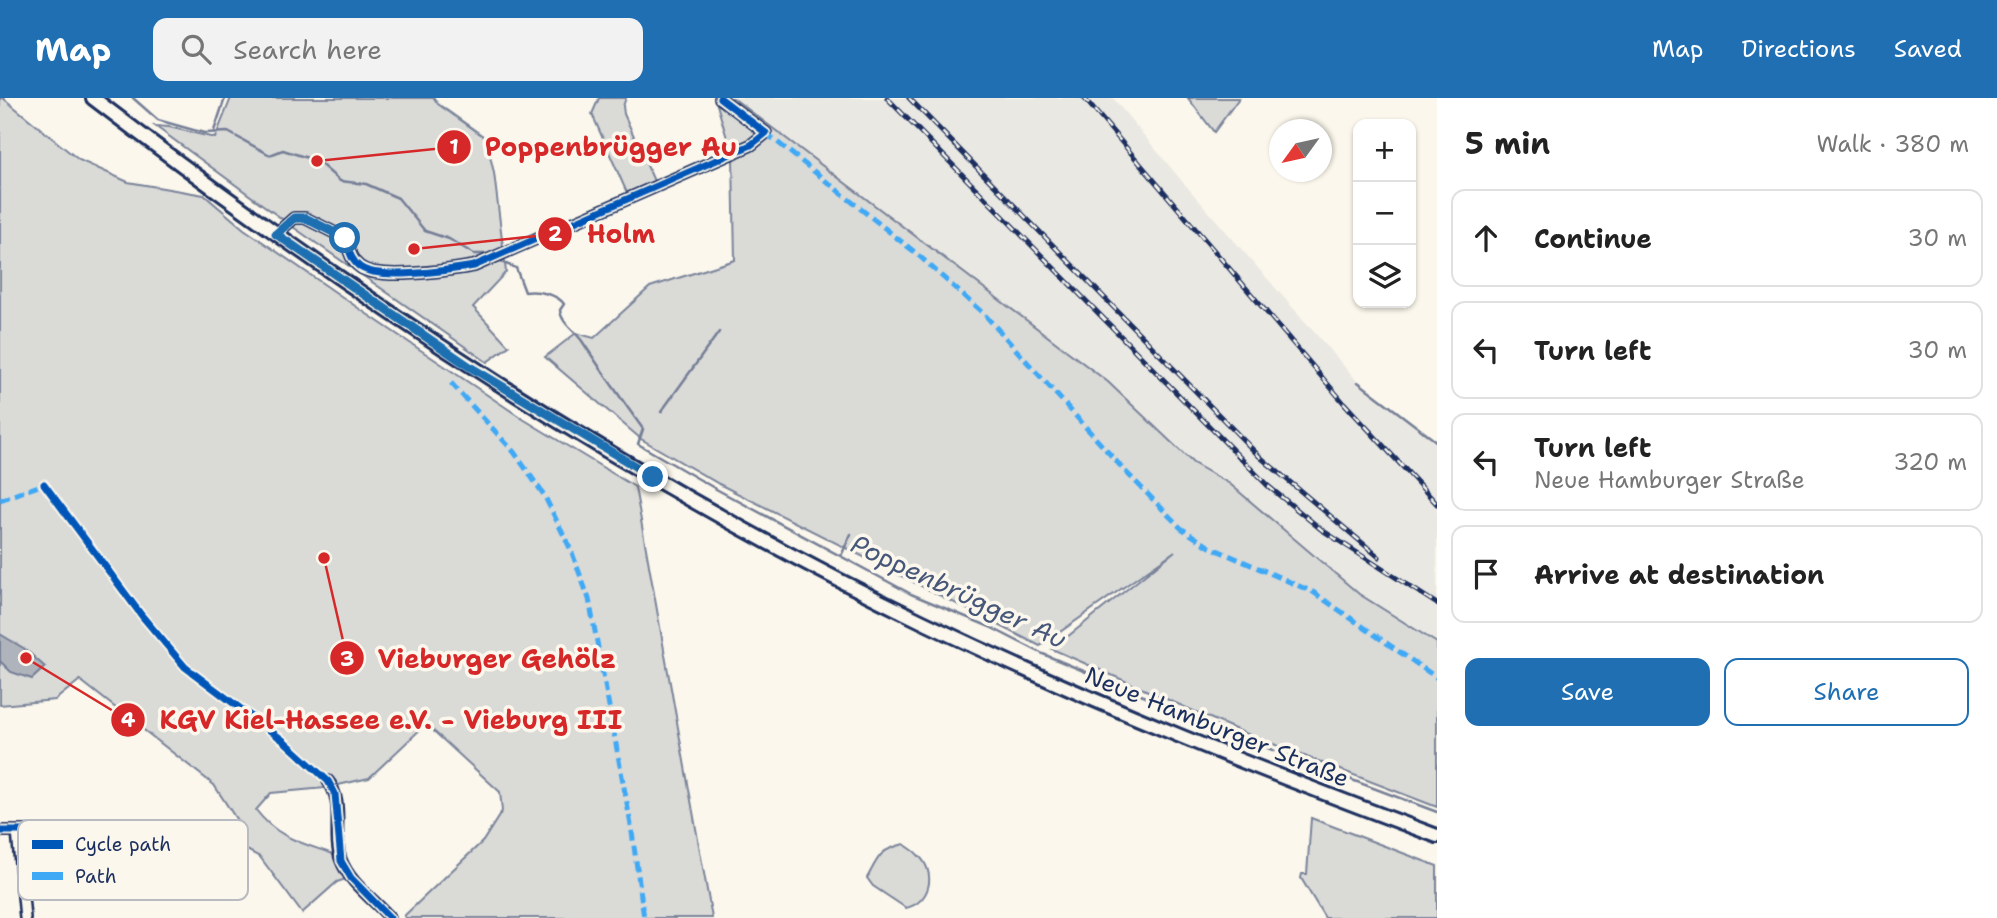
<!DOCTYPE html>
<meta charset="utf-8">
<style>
body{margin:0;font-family:"Shantell Sans",sans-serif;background:#f2f2f2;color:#222}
.controls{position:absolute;right:21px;top:21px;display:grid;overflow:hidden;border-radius:14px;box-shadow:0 2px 5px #0004}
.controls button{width:63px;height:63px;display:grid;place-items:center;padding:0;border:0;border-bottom:2px solid #e0e0e0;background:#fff;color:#222;font:35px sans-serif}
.compass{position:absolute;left:1269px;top:21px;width:63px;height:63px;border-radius:50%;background:#fff;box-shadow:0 2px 5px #0004;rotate:237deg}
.stop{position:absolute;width:21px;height:21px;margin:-16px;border:5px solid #1f6fb2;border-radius:50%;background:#fff}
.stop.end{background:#1f6fb2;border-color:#fff;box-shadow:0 2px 7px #0008}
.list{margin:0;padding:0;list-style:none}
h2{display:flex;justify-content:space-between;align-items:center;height:91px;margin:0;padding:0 28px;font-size:30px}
h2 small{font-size:23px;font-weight:400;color:#767676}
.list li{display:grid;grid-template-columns:46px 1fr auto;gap:21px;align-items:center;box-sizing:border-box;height:98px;margin:0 14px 14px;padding:0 14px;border:2px solid #e0e0e0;border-radius:14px}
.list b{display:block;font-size:26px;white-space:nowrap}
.list p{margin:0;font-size:23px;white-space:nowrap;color:#767676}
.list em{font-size:23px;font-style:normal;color:#767676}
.actions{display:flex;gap:14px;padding:21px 28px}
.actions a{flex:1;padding:16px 0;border:2px solid #1f6fb2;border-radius:14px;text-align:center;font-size:24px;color:#1f6fb2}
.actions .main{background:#1f6fb2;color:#fff}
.icon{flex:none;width:38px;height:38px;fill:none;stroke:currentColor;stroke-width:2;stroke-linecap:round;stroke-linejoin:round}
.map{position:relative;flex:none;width:1437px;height:820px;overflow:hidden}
header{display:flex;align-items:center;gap:42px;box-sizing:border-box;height:98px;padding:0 35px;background:#1f6fb2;color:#fff}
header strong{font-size:33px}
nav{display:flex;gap:38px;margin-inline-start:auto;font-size:24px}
.search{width:490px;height:63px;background:#f2f2f2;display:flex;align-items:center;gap:18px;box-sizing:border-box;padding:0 24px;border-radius:14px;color:#767676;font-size:26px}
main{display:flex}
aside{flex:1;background:#fff}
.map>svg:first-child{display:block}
.built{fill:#eae8e2}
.green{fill:#dadad7;stroke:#7a849a;stroke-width:2}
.water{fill:#afb3bb;stroke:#747e96;stroke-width:2}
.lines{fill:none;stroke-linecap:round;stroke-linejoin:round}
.stream{stroke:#747e96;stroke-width:2.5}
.minor-casing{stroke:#1b2f5e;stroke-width:14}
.secondary-casing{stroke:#1b2f5e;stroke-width:18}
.minor{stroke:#fbf7ec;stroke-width:9}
.secondary{stroke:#fbf7ec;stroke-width:12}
.rail-casing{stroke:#1b2f5e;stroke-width:5}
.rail{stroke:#fbf7ec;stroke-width:2.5;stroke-dasharray:8;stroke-linecap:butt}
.quiet{stroke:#3fa9f5;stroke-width:5;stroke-dasharray:10 5;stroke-linecap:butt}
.cycleway-casing{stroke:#fbf7ec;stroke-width:11}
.cycleway{stroke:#0057b8;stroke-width:7}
.route{stroke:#1f6fb2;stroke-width:9}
.labels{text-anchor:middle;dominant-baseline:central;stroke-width:7;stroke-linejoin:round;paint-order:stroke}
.street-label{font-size:24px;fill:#1b2f5e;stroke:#fbf7ec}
.water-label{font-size:26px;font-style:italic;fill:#47577a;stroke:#fbf7ec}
.key{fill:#fbf7ec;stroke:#b8bbc1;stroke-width:2}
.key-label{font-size:19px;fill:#1b2f5e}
.leader{fill:none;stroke:#d62828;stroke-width:2.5}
.callout-dot{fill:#d62828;stroke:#fbf7ec;stroke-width:2.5}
.mark-label{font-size:21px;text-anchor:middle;font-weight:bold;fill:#fff}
.callout-label{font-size:26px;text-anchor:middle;font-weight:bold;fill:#d62828;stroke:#fbf7ec;stroke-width:7;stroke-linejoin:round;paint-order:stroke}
</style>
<header>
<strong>Map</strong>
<div class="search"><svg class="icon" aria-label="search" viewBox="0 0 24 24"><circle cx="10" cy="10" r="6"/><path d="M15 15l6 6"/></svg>Search here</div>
<nav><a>Map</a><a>Directions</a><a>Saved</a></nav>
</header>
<main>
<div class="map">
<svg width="1437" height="820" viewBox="0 0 1437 820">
<rect width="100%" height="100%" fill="#fbf7ec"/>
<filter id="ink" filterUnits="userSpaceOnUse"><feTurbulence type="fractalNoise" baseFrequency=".0143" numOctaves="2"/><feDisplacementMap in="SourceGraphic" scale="14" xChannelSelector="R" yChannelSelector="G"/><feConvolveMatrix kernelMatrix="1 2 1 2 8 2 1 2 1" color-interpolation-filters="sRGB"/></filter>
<g filter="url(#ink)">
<path class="built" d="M733,0H1113L1181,82L1358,284L1437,344V545L1359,496L1230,386L1193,365L1107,284Z"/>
<path class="green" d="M0,0H3L79,62L128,84L204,97L244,131L364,214L523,321L635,389L712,820H406L404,818L483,743L502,713L500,694L426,626L369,680L325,690L271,695L256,712C277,740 302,745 333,756L346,781L337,784L302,815L260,759L243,750L238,724L214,687L80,582L55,602L0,607Z
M231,0H434L438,6L486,40L494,75L506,174L473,209L509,248L487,264L293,129L155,28L169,29L215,40Z
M599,0H626L623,8L624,16L654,83L627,95L592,16Z
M715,0H733L1108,284L1193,365L1230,386L1359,496L1437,545V709L1237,632L1052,551L1175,453L1040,548L719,386L641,341L545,259L576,235L594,240L650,189L735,162L733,60Z
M1188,0H1239L1214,34Z
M1311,720L1437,768V820H1325L1301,780L1302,776H1307Z
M904,746C909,750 915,753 918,757C937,774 931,804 906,810L873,788L867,780C879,758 879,752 904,746Z"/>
<path class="water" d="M0,536L25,551L45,569L32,581L11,574L0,563Z"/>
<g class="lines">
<path class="stream" d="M133,0L158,22L204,35L228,34L270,57L283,52L317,63L340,83L366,86L398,100L425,133L449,141L474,156H488
M214,33L225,0
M496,162L516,170L525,194C537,192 557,196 564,206L560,212C561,225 574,232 582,243C602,273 622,302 643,331L638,346L716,391L911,496L990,529L1043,556L1275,653L1437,714
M1358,284L1437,344
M661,314L719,234
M841,458L851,436"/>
<defs>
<path id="minor" d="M276,136L294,120H305L345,140C349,150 350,162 360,169C379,183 450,172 474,168L751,47L766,35L720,0
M328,683C345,704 332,738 341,762C350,786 374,801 390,820
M0,733H56L119,739
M17,733L25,820"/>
<path id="secondary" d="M93,0C353,199 627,381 923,524C1091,605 1263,673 1437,738"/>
</defs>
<use href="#minor" class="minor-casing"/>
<use href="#secondary" class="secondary-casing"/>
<use href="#minor" class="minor"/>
<use href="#secondary" class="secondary"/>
<defs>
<path id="rail" d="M887,0L1268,388L1322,432L1437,506
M909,0L1259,358L1379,459
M1084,0L1344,305L1437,406"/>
</defs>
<use href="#rail" class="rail-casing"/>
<use href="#rail" class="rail"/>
<path class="quiet" d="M766,35L917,156L985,217L1125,373L1181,430L1210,449L1313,494L1437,580
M451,285L514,354L544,397L571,452L589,501L631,727L644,820
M0,402L44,386L47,391"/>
<defs>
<path id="cycleway" d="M276,136L294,120H305L345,140C349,150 350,162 360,169C379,183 450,172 474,168L751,47L766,35L720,0
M44,386L142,518L185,569L284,643L328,683L335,696L341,763L351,780L390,820
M0,733H56L119,739"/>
</defs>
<use href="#cycleway" class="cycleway-casing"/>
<use href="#cycleway" class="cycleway"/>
</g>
</g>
<g class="lines" filter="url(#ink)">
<path class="route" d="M345,140L305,120H294L276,136L470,269L653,379"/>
</g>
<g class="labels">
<g class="street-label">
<text transform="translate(1217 629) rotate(22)">Neue Hamburger Straße</text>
</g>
<g class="water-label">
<text transform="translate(959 493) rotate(25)">Poppenbrügger Au</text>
</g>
</g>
<rect x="18" y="722" width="230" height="80" rx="10" class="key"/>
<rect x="32" y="742" width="31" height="9" fill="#0057b8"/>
<rect x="32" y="774" width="31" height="8" fill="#3fa9f5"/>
<g class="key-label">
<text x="75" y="753">Cycle path</text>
<text x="75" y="785">Path</text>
</g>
<path class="leader" d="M317 63L454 49M414 151L555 136M324 460L347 560M26 560L128 622"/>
<g class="callout-dot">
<circle cx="317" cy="63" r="7"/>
<circle cx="414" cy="151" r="7"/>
<circle cx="324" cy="460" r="7"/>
<circle cx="26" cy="560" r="7"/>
<circle cx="454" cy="49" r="18"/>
<circle cx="555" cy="136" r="18"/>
<circle cx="347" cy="560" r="18"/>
<circle cx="128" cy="622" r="18"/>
</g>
<g class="mark-label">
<text x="454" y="56">1</text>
<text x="555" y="143">2</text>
<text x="347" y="568">3</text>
<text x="128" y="629">4</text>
</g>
<g class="callout-label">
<text x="611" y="58">Poppenbrügger Au</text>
<text x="621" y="145">Holm</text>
<text x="497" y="570">Vieburger Gehölz</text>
<text x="391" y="631">KGV Kiel-Hassee e.V. - Vieburg III</text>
</g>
</svg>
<div class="controls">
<button>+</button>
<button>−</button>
<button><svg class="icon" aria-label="layers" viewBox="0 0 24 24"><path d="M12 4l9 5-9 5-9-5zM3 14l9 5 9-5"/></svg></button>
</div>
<svg class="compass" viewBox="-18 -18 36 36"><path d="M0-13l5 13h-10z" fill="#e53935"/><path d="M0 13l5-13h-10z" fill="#767676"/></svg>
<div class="stop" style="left:345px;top:140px"></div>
<div class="stop end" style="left:653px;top:379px"></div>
</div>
<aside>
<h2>5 min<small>Walk · 380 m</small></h2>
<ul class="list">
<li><svg class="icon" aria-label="ahead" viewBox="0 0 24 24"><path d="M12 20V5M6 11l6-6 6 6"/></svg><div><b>Continue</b></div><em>30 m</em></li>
<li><svg class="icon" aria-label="left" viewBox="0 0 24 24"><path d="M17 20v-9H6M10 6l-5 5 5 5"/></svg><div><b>Turn left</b></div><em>30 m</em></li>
<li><svg class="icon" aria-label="left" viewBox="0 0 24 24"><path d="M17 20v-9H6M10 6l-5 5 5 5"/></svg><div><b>Turn left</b><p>Neue Hamburger Straße</p></div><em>320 m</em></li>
<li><svg class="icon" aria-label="arrive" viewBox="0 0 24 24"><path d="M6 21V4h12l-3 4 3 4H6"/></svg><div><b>Arrive at destination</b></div></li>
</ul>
<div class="actions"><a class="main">Save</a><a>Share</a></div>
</aside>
</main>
